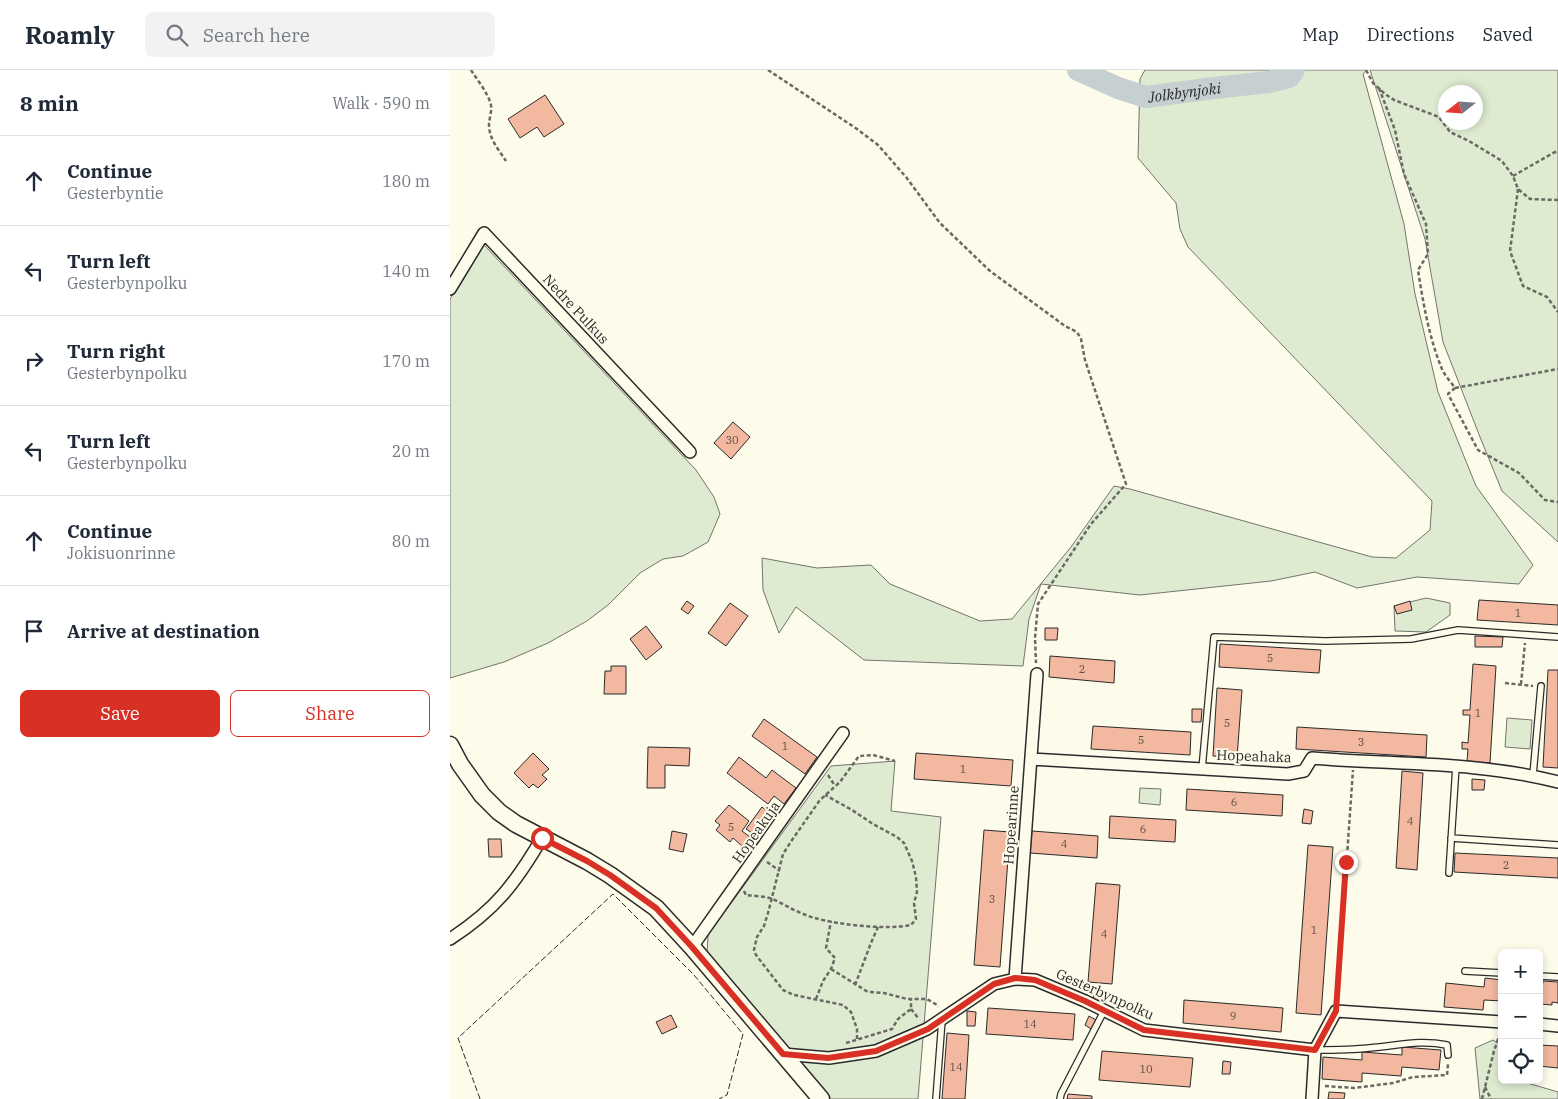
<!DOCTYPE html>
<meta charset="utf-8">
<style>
body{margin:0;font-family:"IBM Plex Serif",serif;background:#f2f2f3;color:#1f2937}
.controls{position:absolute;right:15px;bottom:15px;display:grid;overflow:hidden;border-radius:8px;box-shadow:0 2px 8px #0003}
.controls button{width:45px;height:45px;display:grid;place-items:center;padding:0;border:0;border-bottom:1px solid #e0e1e3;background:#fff;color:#1f2937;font:25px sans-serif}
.compass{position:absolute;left:988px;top:15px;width:45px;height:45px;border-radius:50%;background:#fff;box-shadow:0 2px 8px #0003;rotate:253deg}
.stop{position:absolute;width:15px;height:15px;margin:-11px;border:4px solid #d93025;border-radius:50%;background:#fff}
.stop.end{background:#d93025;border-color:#fff;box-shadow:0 1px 5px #0008}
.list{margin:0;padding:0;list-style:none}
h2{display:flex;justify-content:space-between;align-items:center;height:65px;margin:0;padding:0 20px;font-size:21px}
h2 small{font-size:16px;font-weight:400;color:#747a83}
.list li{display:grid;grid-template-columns:32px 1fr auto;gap:15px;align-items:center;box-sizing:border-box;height:90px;padding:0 20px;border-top:1px solid #e0e1e3}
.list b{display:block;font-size:19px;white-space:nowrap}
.list p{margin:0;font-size:16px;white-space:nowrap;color:#747a83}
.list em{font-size:16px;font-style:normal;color:#747a83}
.actions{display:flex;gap:10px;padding:15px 20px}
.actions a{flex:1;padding:11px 0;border:1px solid #d93025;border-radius:8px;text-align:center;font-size:18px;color:#d93025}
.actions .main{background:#d93025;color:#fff}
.icon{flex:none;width:28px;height:28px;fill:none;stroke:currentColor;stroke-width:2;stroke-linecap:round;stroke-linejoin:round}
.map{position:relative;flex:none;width:1108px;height:1029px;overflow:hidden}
header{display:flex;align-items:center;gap:30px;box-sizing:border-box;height:70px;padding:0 25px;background:#fff;border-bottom:1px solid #e0e1e3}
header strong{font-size:24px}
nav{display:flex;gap:28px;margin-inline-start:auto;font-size:18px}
.search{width:350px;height:45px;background:#f2f2f3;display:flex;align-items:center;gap:12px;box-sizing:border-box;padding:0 18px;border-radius:8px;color:#747a83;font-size:19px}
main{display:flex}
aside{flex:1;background:#fff}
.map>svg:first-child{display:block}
.green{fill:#deebd1;stroke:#74746e;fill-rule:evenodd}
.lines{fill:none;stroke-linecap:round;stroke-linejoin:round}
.river{stroke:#c7d0d0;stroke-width:22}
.building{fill:#f2b8a0;stroke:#2b2b2b}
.lane-casing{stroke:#2b2b2b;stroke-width:8}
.street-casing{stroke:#2b2b2b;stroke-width:14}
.secondary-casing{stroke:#2b2b2b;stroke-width:19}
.path{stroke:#6a6964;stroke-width:2.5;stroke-dasharray:4 2.5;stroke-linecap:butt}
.lane{stroke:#fdfbea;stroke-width:5.5}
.street{stroke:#fdfbea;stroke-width:11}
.secondary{stroke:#fdfbea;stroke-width:16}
.fence{stroke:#2b2b2b;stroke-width:1;stroke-dasharray:6 2.5;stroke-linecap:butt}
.route{stroke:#d93025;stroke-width:6}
.labels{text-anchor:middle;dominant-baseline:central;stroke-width:4;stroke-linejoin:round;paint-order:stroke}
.number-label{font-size:11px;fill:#5d4e48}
.street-label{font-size:14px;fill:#2b2b2b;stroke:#fdfbea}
.water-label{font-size:15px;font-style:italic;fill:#2b2b2b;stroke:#fdfbea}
</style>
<header>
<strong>Roamly</strong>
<div class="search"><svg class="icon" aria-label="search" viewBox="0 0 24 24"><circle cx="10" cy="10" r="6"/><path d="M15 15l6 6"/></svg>Search here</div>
<nav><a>Map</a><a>Directions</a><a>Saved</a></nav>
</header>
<main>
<aside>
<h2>8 min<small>Walk · 590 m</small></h2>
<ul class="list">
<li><svg class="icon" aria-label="ahead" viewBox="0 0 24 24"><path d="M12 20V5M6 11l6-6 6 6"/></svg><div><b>Continue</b><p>Gesterbyntie</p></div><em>180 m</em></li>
<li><svg class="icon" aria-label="left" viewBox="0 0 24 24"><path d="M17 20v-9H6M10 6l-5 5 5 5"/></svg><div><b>Turn left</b><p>Gesterbynpolku</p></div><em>140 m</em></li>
<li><svg class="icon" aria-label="right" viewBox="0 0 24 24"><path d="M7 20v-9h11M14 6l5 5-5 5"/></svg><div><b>Turn right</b><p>Gesterbynpolku</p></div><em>170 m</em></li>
<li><svg class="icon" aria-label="left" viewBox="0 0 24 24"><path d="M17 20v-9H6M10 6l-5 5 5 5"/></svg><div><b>Turn left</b><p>Gesterbynpolku</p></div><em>20 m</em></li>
<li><svg class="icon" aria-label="ahead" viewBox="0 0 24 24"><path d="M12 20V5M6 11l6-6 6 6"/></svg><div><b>Continue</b><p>Jokisuonrinne</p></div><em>80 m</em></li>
<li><svg class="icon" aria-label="arrive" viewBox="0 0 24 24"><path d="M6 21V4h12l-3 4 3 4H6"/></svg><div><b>Arrive at destination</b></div></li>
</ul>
<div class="actions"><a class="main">Save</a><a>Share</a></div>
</aside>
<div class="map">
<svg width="1108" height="1029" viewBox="0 0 1108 1029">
<rect width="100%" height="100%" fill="#fdfbea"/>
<path class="green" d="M695,0H917L913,4L954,154L965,224L988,322L1026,416L1083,495L1069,514L967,507L907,518L865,502L821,511L690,525L591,514L579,549L573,596L414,590L346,537L329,563L313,520L312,488L367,498L421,495L440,514L530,551L562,549L621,477L664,416L680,419L922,487L946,488L980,460L982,431L738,177L730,159L726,133L688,88L690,9Z
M920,0H1108V472L1052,421L1030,367L993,272L975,169ZM996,22H1026V52H996Z
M34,175L246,400L264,427L270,444L258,472L233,486L213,489L190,503L158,535L137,551L98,573L54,592L0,608V229Z
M976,528L1000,533V545L976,562L945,561L944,536Z
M1057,648L1082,650L1080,679L1055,677Z
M445,691L441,741L491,747L468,1029H380L257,885L258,865L381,696Z
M690,718L711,719L710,735L689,733Z
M1043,970L1052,976V1010H1067L1108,1022V1029H1030L1025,978Z"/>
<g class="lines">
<path class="river" id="s1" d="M628,0L668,18L696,27L764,18L819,12L839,7L844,0"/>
</g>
<path class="building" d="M95,25L114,54L94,67L87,57L70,68L58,49Z
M283,352L300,367L281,389L264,373Z
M1029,530L1108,535V555L1027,550Z
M237,531L244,536L238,544L231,539Z
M960,531L962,540L947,544L944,536Z
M280,533L298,546L276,576L258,563Z
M196,556L212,577L196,590L180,569Z
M595,558H608L607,570H595Z
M1025,566L1053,567L1052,577H1025Z
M770,574L871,580L869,603L769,597Z
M600,586L665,591L664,613L599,607Z
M1023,594L1046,596L1040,693L1017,691L1018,679H1012V672L1018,673L1020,645H1013V640H1020Z
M161,596H176V624H154L155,601H161Z
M1098,600H1108V698L1093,697Z
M767,618L792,620L787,688L763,686Z
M742,639H752L751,652H742Z
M314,649L367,687L355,704L302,666Z
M643,656L741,662L740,685L641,679Z
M847,657L977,665L976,687L846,679Z
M198,677L240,678L239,696L215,695V718H197Z
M83,683L99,699L92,705L97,709L88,718L83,714L79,718L64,703Z
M466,683L563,690L561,716L464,709Z
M289,687L316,708L322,700L346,718L334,734L324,726L318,734L277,703Z
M952,701L973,703L967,800L946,798Z
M1022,709L1035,710L1034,720H1022Z
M737,719L833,725L832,746L736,740Z
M279,735L299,751L292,761L300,767L292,776L283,768L280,772L266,760L270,755L265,751Z
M312,737L323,746L308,767L296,759Z
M854,739L863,741L861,754L852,753Z
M660,746L726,750L725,772L659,768Z
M534,760L560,762L550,897L524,895Z
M222,761L237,764L233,782L219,779Z
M582,761L648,766L647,788L580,783Z
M38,769H51L52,787H39Z
M858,775L883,777L871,945L846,943Z
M1005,783L1108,788V808L1004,802Z
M646,813L670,815L662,914L638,912Z
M1035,908L1052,910V931L1034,930L1033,940L994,937L996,913L1034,917Z
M1093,911L1108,912V933L1102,932V935L1090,934L1089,919H1092Z
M644,923L657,924L656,932L643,931Z
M734,930L833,938L831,962L733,953Z
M538,938L625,944L623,970L536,964Z
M517,941L526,942L525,956H517Z
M221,945L227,957L212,964L206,952Z
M639,946L646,950L641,959L635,955Z
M497,963L519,965L515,1029H492Z
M1089,975L1108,976V998L1089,996Z
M952,977L991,980L989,1000L952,997L951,1006L912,1003V1012L872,1009L873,987L912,990V982L952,985Z
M652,981L743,988L740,1017L649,1010Z
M773,991L781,992L780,1004H772Z
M879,1022L895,1023L894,1029H878Z
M618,1024L642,1026V1029H617Z"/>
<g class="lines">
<defs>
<path id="lane" d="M752,699L764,567L875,571L961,569L1008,560L1108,567
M1083,705L1091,616
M1001,768L1108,775
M999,803L1006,696
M1015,901L1052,903
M1089,906L1108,907
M865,980C883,980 901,980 919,978C948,976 968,969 997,975L998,985
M486,1029L492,950
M610,1029L611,1024L654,941"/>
<path id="street" d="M0,219L34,163L240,382
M581,689L838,704L854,701L862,688C944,695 1028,691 1108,712
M0,869C45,840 65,814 92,768
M242,877L393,663
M565,909L587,604
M1089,954L1108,956
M333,984L379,988L426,981L477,959L544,914L565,909L585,910L635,931L694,960L865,980L886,941L1052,952
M862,1029L865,980"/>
<path id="secondary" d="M0,675L10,694L32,725L49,742L66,754L137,791L160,805L206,838L242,877L371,1029"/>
</defs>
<use href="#lane" class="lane-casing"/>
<use href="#street" class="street-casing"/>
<use href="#secondary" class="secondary-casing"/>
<path class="path" d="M21,0C28,11 38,23 41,35C42,42 39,49 39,55C39,69 49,80 56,91
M318,0L407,59L428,75L456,107L490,153L540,201L615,256L627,262L631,269L635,290L676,414L641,454L588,534L585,568L586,593
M916,0L923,13L935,24L944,30L989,47L1000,62L1019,71L1052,91L1063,106L1068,119L1080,129L1108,130
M929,18L945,60L954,104L976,154L978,184L968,200C973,232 979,268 992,299C995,306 1001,312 1005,318L998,324L1028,380L1069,403L1095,430L1108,432
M1063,106L1103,83L1108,81
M1068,119L1060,181L1073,216L1097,227L1108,242
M1005,318L1108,299
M1055,613L1083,616
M1071,614L1075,573
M378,705L385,716
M317,792L330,801
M294,821L296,825C304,826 315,826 323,829C337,836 350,844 365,848C389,855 438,860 461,855L466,849L464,833L467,822L466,807L462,791L454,773L447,767L423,754L402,740L375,725
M381,899L418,922L434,923L457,929H477L487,935L488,937
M405,915L421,873L428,857
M366,929L373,911L381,899L385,888L376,878L381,851
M887,929L903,700
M461,939L469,949
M407,969V959L401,942L393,935L344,925L333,920L306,885L304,880L307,867L314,856L318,843L333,784L342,770L370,730L390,712L409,686L423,685L445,691
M396,973L442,959L448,949L461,939V929
M875,1016L904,1018L943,1013L963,1007L997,1005L998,994
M1035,1017L1041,1029
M1032,1029L1044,981L1050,963"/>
<use href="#lane" class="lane"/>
<use href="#street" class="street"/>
<use href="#secondary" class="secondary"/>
<path class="fence" d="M30,1029L8,968L163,824L244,905L293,964L277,1025L269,1029"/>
</g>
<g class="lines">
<path class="route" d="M92,768L137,791L160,805L206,838L242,877L333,984L378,988L426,981L478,959L544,914L565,908L585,910L635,931L694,960L865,980L886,941L896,792"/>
</g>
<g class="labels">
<g class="number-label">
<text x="282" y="370">30</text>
<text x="1068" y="543">1</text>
<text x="820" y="588">5</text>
<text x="632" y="599">2</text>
<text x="1028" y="643">1</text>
<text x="777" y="653">5</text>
<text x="691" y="670">5</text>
<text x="911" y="672">3</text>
<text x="335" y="676">1</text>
<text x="513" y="699">1</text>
<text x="784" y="732">6</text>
<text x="960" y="751">4</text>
<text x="281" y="757">5</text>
<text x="693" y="759">6</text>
<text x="614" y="774">4</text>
<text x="1056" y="795">2</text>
<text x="542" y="829">3</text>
<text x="864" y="860">1</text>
<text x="654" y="864">4</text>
<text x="783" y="946">9</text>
<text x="580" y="954">14</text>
<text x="506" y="997">14</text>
<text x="696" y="999">10</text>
</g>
<g class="street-label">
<text transform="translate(126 239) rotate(47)">Nedre Pulkus</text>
<text transform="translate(804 686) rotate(2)">Hopeahaka</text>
<text transform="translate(561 755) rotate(-86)">Hopearinne</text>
<text transform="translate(306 762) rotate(-55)">Hopeakuja</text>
<text transform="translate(655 924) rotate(24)">Gesterbynpolku</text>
</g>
<g class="water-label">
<text stroke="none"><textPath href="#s1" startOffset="112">Jolkbynjoki</textPath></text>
</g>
</g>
</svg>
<div class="controls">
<button>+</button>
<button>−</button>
<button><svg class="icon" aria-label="locate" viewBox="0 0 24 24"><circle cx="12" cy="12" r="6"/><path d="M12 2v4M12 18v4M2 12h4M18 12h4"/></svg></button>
</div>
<svg class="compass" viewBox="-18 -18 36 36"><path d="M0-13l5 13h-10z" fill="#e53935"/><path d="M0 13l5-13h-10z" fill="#747a83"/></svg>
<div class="stop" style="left:92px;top:768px"></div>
<div class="stop end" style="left:896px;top:792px"></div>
</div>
</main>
